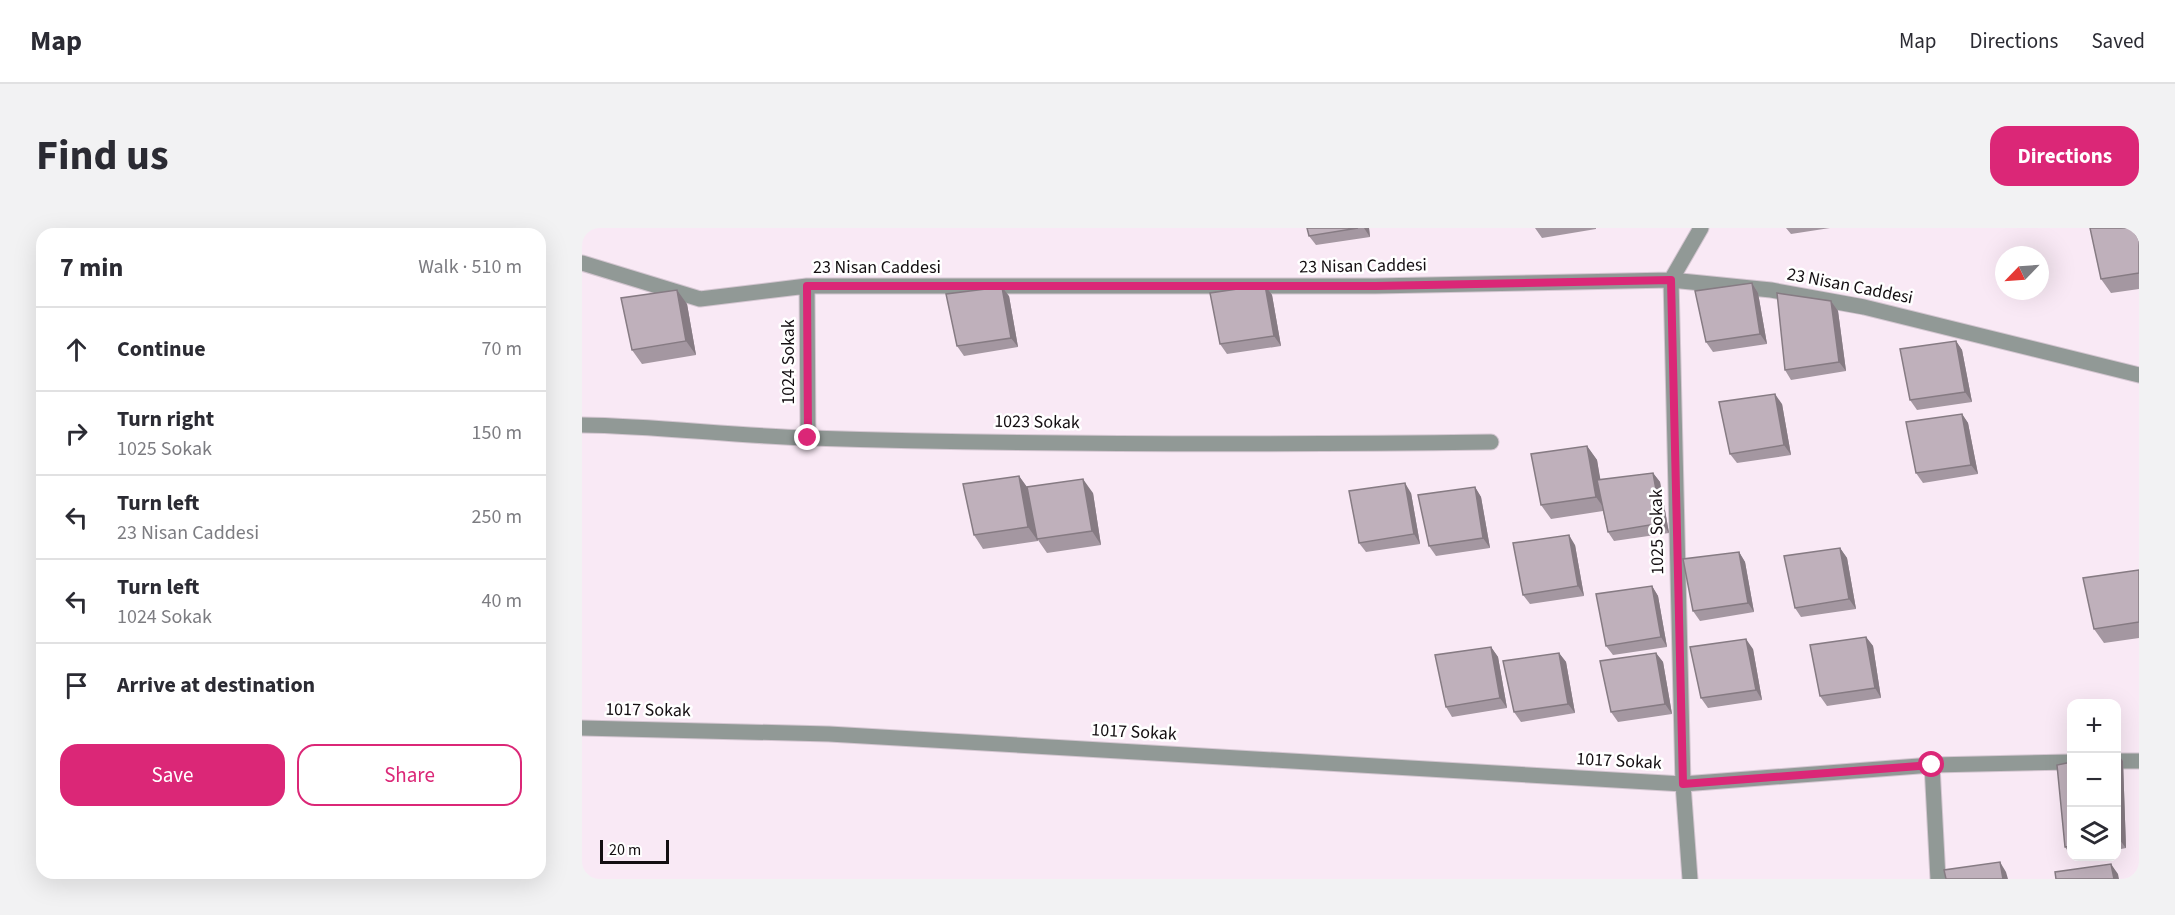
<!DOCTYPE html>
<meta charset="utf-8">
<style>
body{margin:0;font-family:"Source Sans 3",sans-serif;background:#f2f2f3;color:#2b2b33}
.controls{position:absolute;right:18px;bottom:18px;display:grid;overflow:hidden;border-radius:12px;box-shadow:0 6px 24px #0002}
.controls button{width:54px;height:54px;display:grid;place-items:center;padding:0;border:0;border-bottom:2px solid #e1e1e2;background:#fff;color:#2b2b33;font:30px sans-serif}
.compass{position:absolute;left:1413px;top:18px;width:54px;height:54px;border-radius:50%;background:#fff;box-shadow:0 6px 24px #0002;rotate:245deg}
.scale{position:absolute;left:18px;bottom:15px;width:69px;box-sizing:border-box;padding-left:6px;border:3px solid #130e11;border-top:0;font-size:16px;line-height:21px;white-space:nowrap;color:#130e11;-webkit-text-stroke:4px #fff;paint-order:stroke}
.stop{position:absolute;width:18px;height:18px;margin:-14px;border:4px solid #db2777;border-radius:50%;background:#fff}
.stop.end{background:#db2777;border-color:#fff;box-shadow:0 2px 6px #0008}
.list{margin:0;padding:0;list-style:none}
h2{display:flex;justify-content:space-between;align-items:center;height:78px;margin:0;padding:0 24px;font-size:26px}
h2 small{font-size:20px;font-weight:400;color:#7c7c81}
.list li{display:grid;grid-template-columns:39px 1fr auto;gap:18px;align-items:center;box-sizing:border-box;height:84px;padding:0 24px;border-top:2px solid #e1e1e2}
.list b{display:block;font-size:22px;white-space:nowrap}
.list p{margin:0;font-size:20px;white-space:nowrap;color:#7c7c81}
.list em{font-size:20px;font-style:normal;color:#7c7c81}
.actions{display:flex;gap:12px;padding:18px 24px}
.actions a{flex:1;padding:14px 0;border:2px solid #db2777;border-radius:18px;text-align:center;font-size:21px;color:#db2777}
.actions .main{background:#db2777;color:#fff}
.icon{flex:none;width:33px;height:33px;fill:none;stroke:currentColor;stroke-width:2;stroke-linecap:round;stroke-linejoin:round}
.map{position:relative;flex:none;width:1557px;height:651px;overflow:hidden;border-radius:18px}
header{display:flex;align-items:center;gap:36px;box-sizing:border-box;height:84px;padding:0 30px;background:#fff;border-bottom:2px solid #e1e1e2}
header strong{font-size:28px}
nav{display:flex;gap:33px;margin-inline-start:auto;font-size:21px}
.intro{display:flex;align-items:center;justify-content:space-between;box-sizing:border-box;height:144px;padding:0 36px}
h1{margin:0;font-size:42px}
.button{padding:15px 27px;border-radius:18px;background:#db2777;color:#fff;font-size:21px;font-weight:700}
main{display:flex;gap:36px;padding:0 36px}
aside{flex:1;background:#fff;border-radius:18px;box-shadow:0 6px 24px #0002}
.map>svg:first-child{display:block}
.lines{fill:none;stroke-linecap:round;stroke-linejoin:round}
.minor-casing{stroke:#d4c6d1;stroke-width:17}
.minor{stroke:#919996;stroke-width:15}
.wall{fill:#a497a1}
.shaded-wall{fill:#867b83}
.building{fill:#bfb0bb;stroke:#867b83;stroke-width:1.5}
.route{stroke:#db2777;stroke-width:8}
.labels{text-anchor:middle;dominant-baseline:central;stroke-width:5;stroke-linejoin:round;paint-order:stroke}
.street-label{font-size:18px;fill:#130e11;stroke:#fff}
</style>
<header>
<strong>Map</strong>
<nav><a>Map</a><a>Directions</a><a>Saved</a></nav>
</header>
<div class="intro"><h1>Find us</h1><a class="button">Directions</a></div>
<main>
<aside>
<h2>7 min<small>Walk · 510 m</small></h2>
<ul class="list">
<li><svg class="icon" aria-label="ahead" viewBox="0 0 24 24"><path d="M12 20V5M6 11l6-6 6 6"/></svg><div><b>Continue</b></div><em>70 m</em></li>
<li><svg class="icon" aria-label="right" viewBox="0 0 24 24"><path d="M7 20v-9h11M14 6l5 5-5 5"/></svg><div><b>Turn right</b><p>1025 Sokak</p></div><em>150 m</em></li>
<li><svg class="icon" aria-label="left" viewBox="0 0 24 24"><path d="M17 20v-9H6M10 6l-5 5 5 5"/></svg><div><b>Turn left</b><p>23 Nisan Caddesi</p></div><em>250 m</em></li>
<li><svg class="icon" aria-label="left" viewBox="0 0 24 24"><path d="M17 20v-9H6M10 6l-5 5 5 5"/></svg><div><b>Turn left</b><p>1024 Sokak</p></div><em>40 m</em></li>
<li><svg class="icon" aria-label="arrive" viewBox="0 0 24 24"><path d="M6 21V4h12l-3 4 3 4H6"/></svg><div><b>Arrive at destination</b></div></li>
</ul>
<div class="actions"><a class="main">Save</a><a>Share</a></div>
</aside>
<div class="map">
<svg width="1557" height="651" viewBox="0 0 1557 651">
<rect width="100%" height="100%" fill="#f9e9f5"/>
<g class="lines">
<defs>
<path id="minor" d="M0,35L118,71L225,58H793L1089,52L1189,62L1282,79L1557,147
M225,58L226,210
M0,197C76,198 152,208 228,210C455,217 682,217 909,214
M0,500L247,506L1101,556L1350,537L1490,534
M1534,533H1557
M1350,537L1356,651
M1108,651L1101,556L1089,52L1119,0"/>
</defs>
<use href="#minor" class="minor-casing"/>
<use href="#minor" class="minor"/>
</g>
<path class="wall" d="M725,0H787L788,9L734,17L727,8Z
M953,0H1014V1L960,10Z
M1204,0H1248L1209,6Z
M1557,0V61L1529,65L1519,51Z
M1170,55L1176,65L1185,116L1131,124L1124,114Z
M683,57L690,67L699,118L645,126L638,116Z
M427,68L436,119L382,128L375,118Z
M1249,73L1256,83L1264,143L1209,152L1203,142Z
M105,76L114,127L60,136L50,122Z
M1374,113L1380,122L1390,174L1335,182L1328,172Z
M1200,176L1209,227L1155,235L1148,226Z
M1380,186L1386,195L1396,246L1341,255L1334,245Z
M1005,218L1015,232L1018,252L1071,245L1078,254L1087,305L1032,313L1026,304L1021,283L969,291L959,277Z
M437,248L445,259L511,265L519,317L465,325L456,312V313L401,321L392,307Z
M893,259L899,269L908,320L854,328L847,318Z
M829,265L838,316L784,324L777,315Z
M993,317L1002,368L948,376L941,367Z
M1258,320L1265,330L1274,381L1219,389L1213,380Z
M1157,324L1163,334L1172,384L1118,393L1111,383Z
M1557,342V410L1522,415L1512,401Z
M1070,358L1076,368L1085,419L1031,427L1024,418Z
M1284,409L1291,418L1299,470L1245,478L1238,468Z
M909,419L916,429L925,480L870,489L864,479Z
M1171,421L1180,472L1126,480L1119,470Z
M977,425L984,434L993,485L939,494L932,484Z
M1074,425L1081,434L1090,486L1036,494L1029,484Z
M1534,524L1541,533L1544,620L1534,622Z
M1490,534V628H1492L1490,629L1483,619Z"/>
<path class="shaded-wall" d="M782,0H787L788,9Z
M1170,55L1176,65L1185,116L1178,106Z
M683,57L690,67L699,118L692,108Z
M420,59L427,68L436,119L429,110Z
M95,62L105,76L114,127L104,113Z
M1249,73L1256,83L1264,143L1257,134Z
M1374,113L1380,122L1390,174L1383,164Z
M1193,166L1200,176L1209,227L1202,217Z
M1380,186L1386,195L1396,246L1389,237Z
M1005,218L1015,232L1024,283L1014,269Z
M1071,245L1078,254L1087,305L1080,295Z
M437,248L447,262L456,313L446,299Z
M501,251L511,265L519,317L510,303Z
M823,255L829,265L838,316L832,306Z
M893,259L899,269L908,320L901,310Z
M987,307L993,317L1002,368L996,358Z
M1258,320L1265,330L1274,381L1267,371Z
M1157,324L1163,334L1172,384L1166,375Z
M1070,358L1076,368L1085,419L1079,409Z
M1284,409L1291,418L1299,470L1293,460Z
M1164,411L1171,421L1180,472L1174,462Z
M909,419L916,429L925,480L918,470Z
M977,425L984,434L993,485L986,476Z
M1074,425L1081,434L1090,486L1083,476Z
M1534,524L1541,533L1544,620L1537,611Z
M1418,634L1424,644L1426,651H1421Z
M1529,636L1536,646L1537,651H1532Z"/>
<path class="building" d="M725,0H776L727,8Z
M1508,0H1557V45L1519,51Z
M1170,55L1178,106L1124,114L1113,63Z
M683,57L692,108L638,116L628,65Z
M420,59L429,110L375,118L364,66Z
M95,62L104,113L50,122L39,70Z
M1195,65L1249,73L1257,134L1203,142Z
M1374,113L1383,164L1328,172L1318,121Z
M1193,166L1202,217L1148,226L1137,174Z
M1380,186L1389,237L1334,245L1324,194Z
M1005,218L1014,269L959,277L949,226Z
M1071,245L1080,295L1026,304L1015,252Z
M437,248L446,299L392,307L381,256Z
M501,251L510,303L455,311L445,259Z
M823,255L832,306L777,315L767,263Z
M893,259L901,310L847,318L836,267Z
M987,307L996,358L941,367L931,315Z
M1258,320L1267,371L1213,380L1202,328Z
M1157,324L1166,375L1111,383L1101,331Z
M1557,342V394L1512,401L1501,350Z
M1070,358L1079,409L1024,418L1014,366Z
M1284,409L1293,460L1238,468L1228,417Z
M1164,411L1174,462L1119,470L1108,419Z
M909,419L918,470L864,479L853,427Z
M977,425L986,476L932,484L921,433Z
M1074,425L1083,476L1029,484L1018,433Z
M1490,534V618L1483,619L1475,537Z
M1534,541L1537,611H1534Z
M1418,634L1421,651H1364L1362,642Z
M1529,636L1532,651H1474L1473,644Z"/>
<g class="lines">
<path class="route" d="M226,210L225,58H794L1089,52L1101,556L1350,537"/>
</g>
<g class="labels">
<g class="street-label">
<text transform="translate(781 38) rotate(-1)">23 Nisan Caddesi</text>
<text x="295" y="39">23 Nisan Caddesi</text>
<text transform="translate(1268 58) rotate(11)">23 Nisan Caddesi</text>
<text transform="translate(206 134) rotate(-90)">1024 Sokak</text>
<text transform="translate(455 194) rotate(1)">1023 Sokak</text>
<text transform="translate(1075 304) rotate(-91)">1025 Sokak</text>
<text transform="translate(66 482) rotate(1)">1017 Sokak</text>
<text transform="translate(552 504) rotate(3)">1017 Sokak</text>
<text transform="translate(1037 533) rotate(3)">1017 Sokak</text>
</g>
</g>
</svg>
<div class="controls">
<button>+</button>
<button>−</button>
<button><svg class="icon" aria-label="layers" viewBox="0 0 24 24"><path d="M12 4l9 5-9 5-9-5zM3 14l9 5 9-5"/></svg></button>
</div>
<svg class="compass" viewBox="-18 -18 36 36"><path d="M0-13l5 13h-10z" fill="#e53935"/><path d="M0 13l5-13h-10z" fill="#7c7c81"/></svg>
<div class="scale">20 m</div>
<div class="stop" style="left:1350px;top:537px"></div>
<div class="stop end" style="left:226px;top:210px"></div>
</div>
</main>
